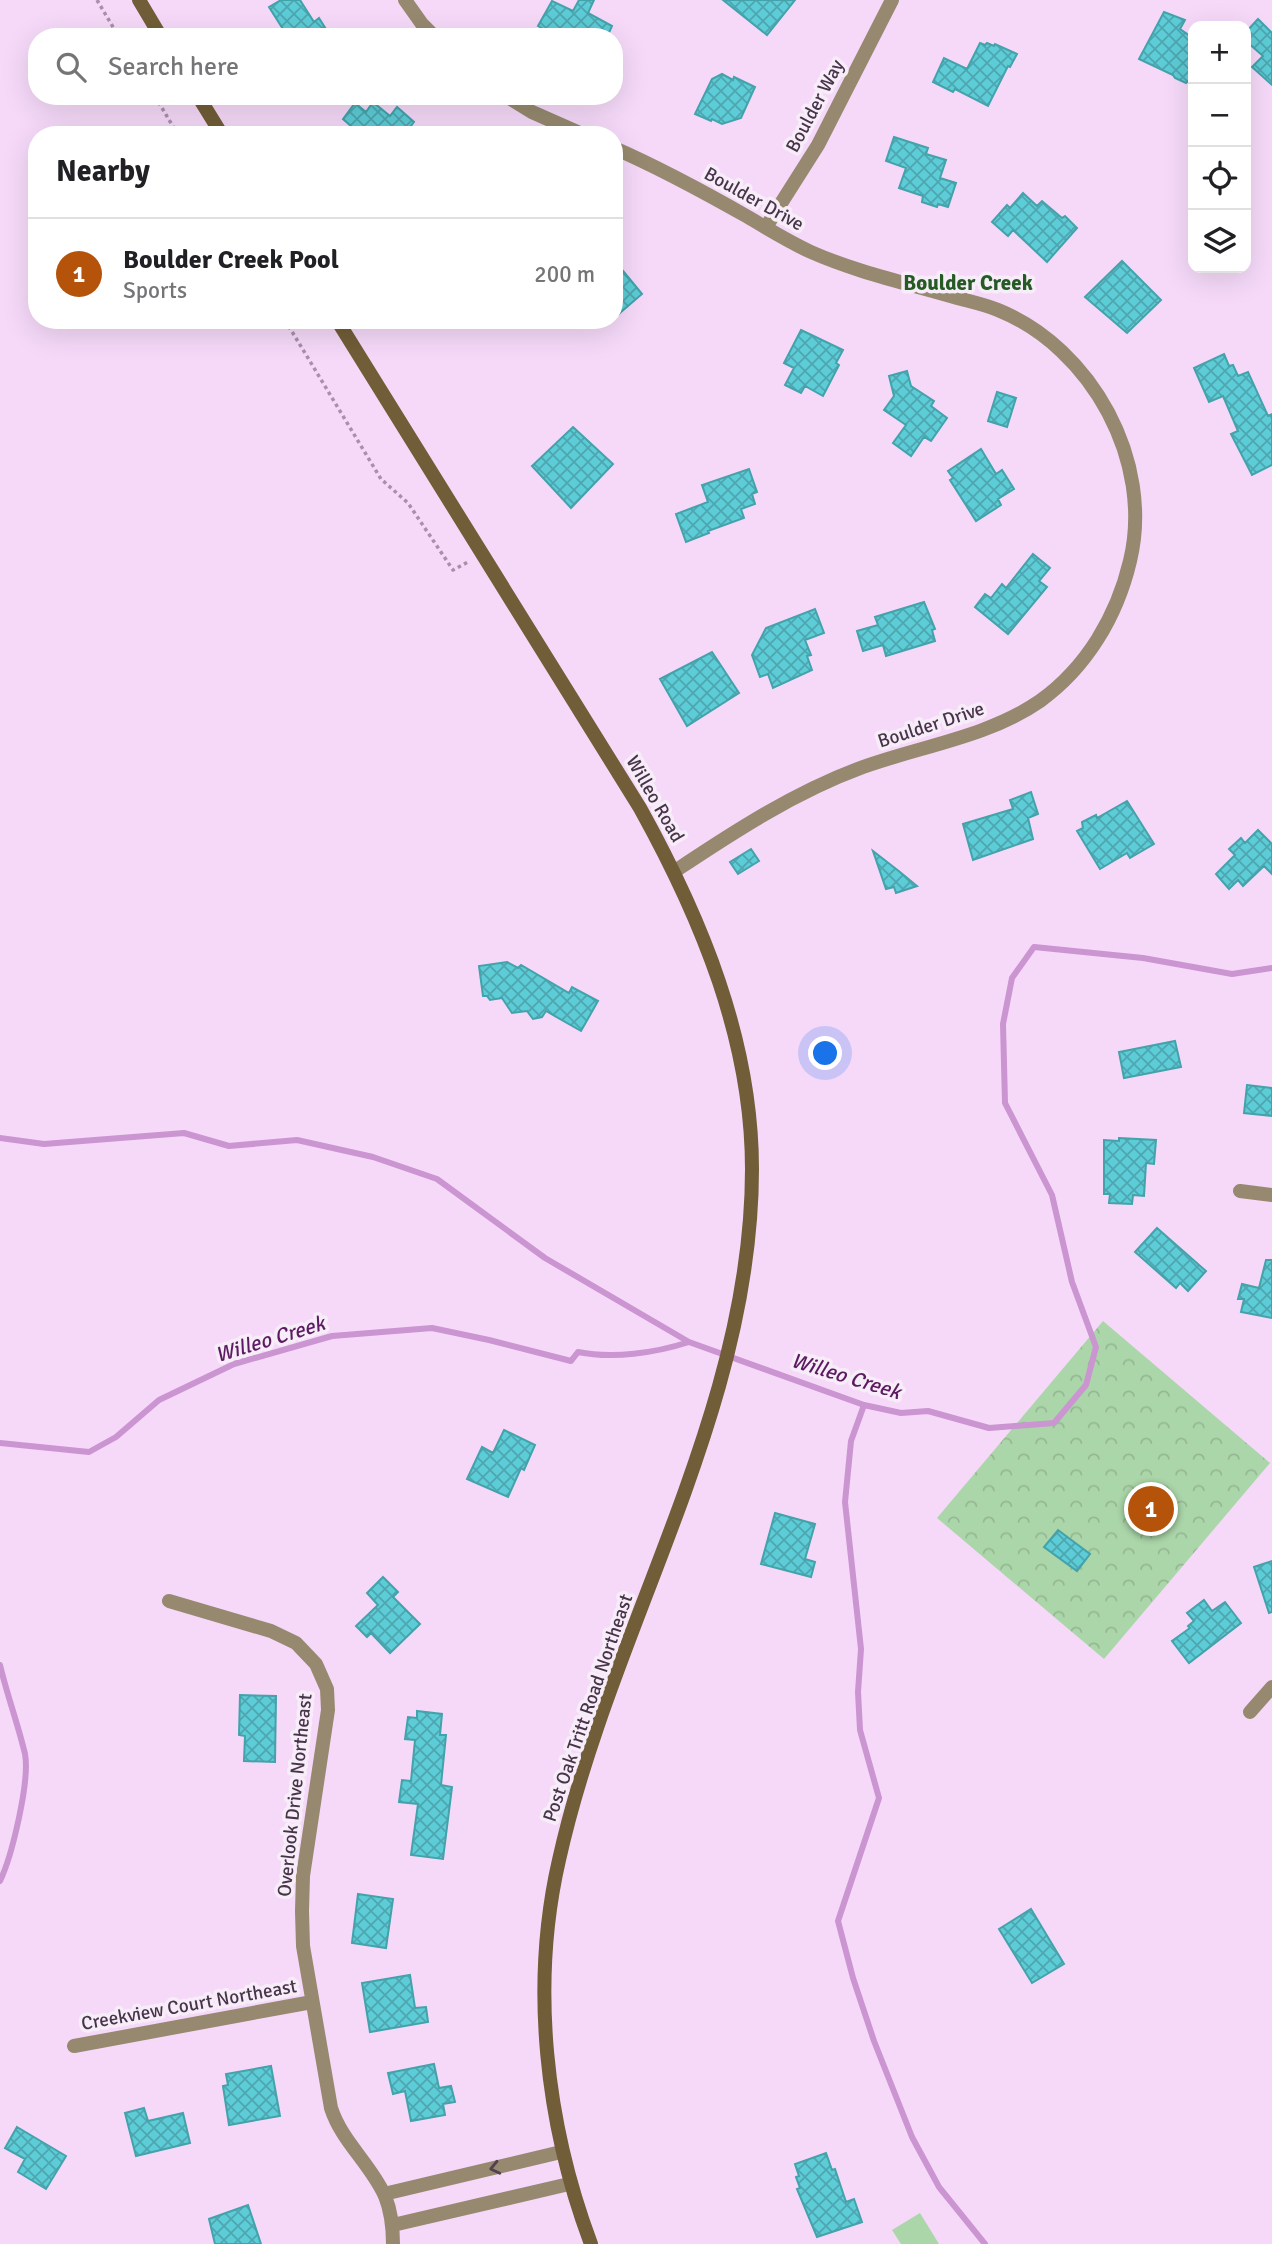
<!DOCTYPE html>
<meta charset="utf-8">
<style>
body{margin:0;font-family:Signika,sans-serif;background:#f2f2f2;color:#202124}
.controls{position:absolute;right:21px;top:21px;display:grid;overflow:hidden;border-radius:14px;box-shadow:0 7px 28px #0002}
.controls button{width:63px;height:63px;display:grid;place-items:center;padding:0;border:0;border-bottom:2px solid #e0e0e0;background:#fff;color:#202124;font:35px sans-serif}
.you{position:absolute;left:826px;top:1054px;width:24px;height:24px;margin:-18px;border:5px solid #fff;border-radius:50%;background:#1a73e8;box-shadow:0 0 0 10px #1a73e833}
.badge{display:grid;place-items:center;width:46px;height:46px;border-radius:50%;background:#b45309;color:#fff;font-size:23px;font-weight:700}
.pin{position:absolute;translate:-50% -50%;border:4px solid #fff;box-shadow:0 2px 7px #0006}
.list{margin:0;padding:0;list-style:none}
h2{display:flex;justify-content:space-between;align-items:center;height:91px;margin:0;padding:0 28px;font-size:30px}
h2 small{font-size:23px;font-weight:400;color:#757577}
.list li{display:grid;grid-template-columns:46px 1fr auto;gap:21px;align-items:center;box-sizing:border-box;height:112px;padding:0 28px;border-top:2px solid #e0e0e0}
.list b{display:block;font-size:26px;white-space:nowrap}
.list p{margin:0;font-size:23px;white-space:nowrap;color:#757577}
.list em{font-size:23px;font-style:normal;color:#757577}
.icon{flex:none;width:38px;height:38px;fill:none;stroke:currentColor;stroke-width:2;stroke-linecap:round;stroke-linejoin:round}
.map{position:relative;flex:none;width:1272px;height:2244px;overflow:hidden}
.search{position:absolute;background:#fff;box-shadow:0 7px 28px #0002;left:28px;top:28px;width:595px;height:77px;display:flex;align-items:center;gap:18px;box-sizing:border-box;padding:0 24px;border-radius:28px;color:#757577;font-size:26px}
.panel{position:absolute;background:#fff;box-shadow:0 7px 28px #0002;left:28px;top:126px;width:595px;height:203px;border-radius:28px}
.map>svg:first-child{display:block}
.grass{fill:#abd6a9}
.park{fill:url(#park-crowns)}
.water{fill:url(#water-ripples)}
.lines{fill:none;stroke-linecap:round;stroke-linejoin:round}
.stream{stroke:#ca95d0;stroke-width:6}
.building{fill:url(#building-cross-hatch);stroke:#43a2aa;stroke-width:2}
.path{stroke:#a88faa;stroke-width:3.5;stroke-dasharray:3.5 3.5;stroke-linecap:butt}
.street{stroke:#96896f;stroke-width:14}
.secondary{stroke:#715d37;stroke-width:14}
.oneway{stroke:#54414f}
.labels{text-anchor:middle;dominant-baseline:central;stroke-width:7;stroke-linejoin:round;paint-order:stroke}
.street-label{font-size:19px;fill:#483449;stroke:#f7edf8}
.neighbourhood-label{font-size:21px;font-weight:bold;fill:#255a25;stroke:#f7edf8}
.water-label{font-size:21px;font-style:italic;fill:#5b1a62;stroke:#f7edf8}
</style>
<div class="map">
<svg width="1272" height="2244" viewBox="0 0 1272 2244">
<defs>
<pattern id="park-crowns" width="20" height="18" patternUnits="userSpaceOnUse" patternTransform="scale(1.75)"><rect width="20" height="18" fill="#abd6a9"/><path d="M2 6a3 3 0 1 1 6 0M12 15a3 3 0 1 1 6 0" fill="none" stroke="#95b893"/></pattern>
<pattern id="water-ripples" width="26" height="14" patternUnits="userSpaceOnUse" patternTransform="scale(1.75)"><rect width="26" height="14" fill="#ca95d0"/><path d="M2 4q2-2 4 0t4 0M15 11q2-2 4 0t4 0" fill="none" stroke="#a67aab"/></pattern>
<pattern id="building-cross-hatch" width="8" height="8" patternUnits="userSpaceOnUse" patternTransform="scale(1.75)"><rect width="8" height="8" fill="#5cccd6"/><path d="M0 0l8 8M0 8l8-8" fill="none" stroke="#4ea6b0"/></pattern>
</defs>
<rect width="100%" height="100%" fill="#f6d9f9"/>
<path class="grass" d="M920,2213L939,2244H901L892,2230Z"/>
<path class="park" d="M1103,1321L1270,1463L1104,1659L937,1518Z"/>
<path class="water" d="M1160,1490L1174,1499C1177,1522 1143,1531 1128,1518L1129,1506L1134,1501H1143L1150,1492Z"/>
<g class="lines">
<path class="stream" d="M0,1138L44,1144L184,1133L229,1146L297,1140L373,1157L437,1179L545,1258L689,1342
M864,1405L851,1441L845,1502L861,1649L858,1692L860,1730L879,1798L838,1921L853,1978L874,2041L912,2137L939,2187L985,2244
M0,1443L89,1452L116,1437L159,1400L234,1364L332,1336L432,1328L489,1340L571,1361L578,1352C613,1359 655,1353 689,1342L864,1405L901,1413L928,1411L989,1428L1054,1423L1086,1385L1096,1347L1072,1282L1052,1195L1005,1103L1003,1024L1012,978L1034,947L1143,958L1232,974L1272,968
M0,1665C7,1695 18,1724 25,1754C30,1781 12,1856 0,1881"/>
</g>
<path class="building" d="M281,0H300L314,22L319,18L331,37H288L269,7Z
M579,0H594L588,13L612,26L607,37H557L538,26L552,1L573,11Z
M723,0H795L767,35Z
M1164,12L1185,20L1180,29L1193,38V76L1186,83L1175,78L1173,75L1139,59Z
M1258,19L1272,33V85L1252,67L1263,56L1246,41V32Z
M980,43L985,45L987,43L994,46L995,44L1017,54L1010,67L1008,66L988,106L955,89L953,92L933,82L944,58L967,69Z
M722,74L733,80L734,77L755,87L741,118L722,124L712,119L711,121L695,114L712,79Z
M373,102L390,116L397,107L414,122L404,135H361L343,119L355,103L366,112Z
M894,137L928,148L926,154L946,160L940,178L956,183L948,207L938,204L937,207L922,202L923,196L899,188L906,168L886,161Z
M1023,193L1037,206L1042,201L1062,218L1065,216L1077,228L1047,262L1013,230L1008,236L992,222L1007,205L1010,208Z
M614,260L642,294L614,318Z
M1122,261L1161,300L1127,333L1085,297Z
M801,330L843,350L836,363L839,365L823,396L805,386L801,393L785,385L794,368L784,363Z
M1224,354L1229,366L1233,365L1238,376L1248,372L1268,416L1272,414V465L1252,475L1231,434L1238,431L1223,396L1209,402L1194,368Z
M907,371L911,386L934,401L931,406L947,418L931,441L924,437L911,456L893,443L906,425L884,410L894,396L889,376Z
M997,392L1016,398L1007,427L988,421Z
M573,427L613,464L571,508L532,466Z
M981,449L996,474L1002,470L1014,489L998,499L1001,505L976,521L950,480L953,478L948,471Z
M749,469L757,492L752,494L755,504L741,509L744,518L708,531L709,533L686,542L676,514L708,502L702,485Z
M1033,554L1050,568L1039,581L1047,587L1008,634L975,607L985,594L991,598L1002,584L1006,588Z
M924,602L935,629L932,630L935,641L886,656L883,645L863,651L857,631L878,625L875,617Z
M815,609L824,633L805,640L811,655L807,656L812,670L773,688L768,674L760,677L752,655L766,628Z
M712,652L739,693L687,726L660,679Z
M1031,792L1038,814L1028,818L1033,839L973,860L963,824L1013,809L1010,800Z
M1127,801L1154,844L1130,858L1127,853L1100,869L1077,831L1083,828L1082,822L1096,815L1097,818Z
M1258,830L1272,844V874L1264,866L1243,886L1238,880L1229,889L1216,874L1235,855L1229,849L1241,838L1245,843Z
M751,849L759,861L738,874L730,862Z
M873,851L900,872L917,886L896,893L894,887L886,889Z
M507,962L518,968L521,965L569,993L572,987L598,1001L581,1031L546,1011L542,1017L533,1019L527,1011L512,1013L502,998L490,1000L487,996H483L479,966Z
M1175,1041L1181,1067L1124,1078L1119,1052Z
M1247,1085L1272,1088V1116L1244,1113Z
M1119,1138L1156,1140L1154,1164L1146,1163L1144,1196L1133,1195L1132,1204L1109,1203L1110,1194H1104V1140L1119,1141Z
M1157,1228L1206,1271L1188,1291L1180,1283L1176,1288L1135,1252Z
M1266,1260H1272V1318L1241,1312L1244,1299H1238L1242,1284L1259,1288Z
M504,1430L535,1445L524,1470L521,1468L508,1497L467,1479L482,1447L493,1453Z
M775,1513L815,1524L805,1559L815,1562L811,1577L761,1564Z
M1058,1530L1090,1554L1077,1571L1044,1547Z
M1272,1561V1612L1269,1613L1254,1567Z
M383,1577L398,1592L393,1597L420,1624L390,1653L371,1633L367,1637L356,1626L378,1605L367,1593Z
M1204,1600L1212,1611L1225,1602L1241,1623L1189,1663L1172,1641L1190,1628L1188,1626L1194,1621L1187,1613Z
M240,1695L276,1696L275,1762L244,1761L245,1736L239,1735Z
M417,1711L442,1714L440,1735H446L441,1785L452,1787L443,1859L411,1855L418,1804L399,1802L402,1780L411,1781L415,1740L405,1739L408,1717L417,1718Z
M358,1894L393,1899L386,1948L352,1943Z
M1031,1909L1064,1964L1032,1983L999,1929Z
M410,1975L415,2008L426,2007L428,2022L370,2032L362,1983Z
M434,2064L439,2088L451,2086L455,2102L443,2104L445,2115L411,2121L405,2091L393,2094L388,2073Z
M271,2066L280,2116L229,2125L223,2086L228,2085L226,2074Z
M144,2108L148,2121L183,2113L190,2143L136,2156L125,2113Z
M17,2127L66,2156L46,2189L18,2172L25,2159L5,2148Z
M826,2153L832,2170L835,2169L846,2202L854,2199L862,2222L817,2237L797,2189L800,2188L796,2177L799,2176L795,2164Z
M248,2205L261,2244H215L209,2219Z"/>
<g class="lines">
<path class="path" d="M97,0L119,37
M155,96L178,135
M285,320L381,479L408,503L453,570L468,562"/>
<path class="street" d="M405,0L422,24L435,37
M506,96L532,112L584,135
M614,148C660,168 704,192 748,217C768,229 789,242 811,252C856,272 906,283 954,297C968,301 984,304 998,310C1092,348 1154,462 1130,561C1117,616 1087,667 1040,701C988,737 921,746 863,767C795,792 735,831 675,871
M766,227L818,145L892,0
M1240,1191L1272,1195
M169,1601L271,1631L296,1643L316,1664L327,1689L328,1710L303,1876L302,1911L303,1946L331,2108C342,2142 370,2163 385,2196C391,2211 393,2227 393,2244
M1250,1712L1272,1687
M74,2046L312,2002
M384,2194L561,2152
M393,2225L569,2184"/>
<path class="secondary" d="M139,0L161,37
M198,96L222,135
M337,320L640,808C701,918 752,1040 752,1169C752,1414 611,1626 559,1860C530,1986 546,2124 591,2244"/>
</g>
<defs><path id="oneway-chevron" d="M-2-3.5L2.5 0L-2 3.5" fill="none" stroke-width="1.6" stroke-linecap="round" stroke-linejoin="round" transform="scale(1.75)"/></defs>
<use class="oneway" href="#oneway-chevron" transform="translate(495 2168) rotate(167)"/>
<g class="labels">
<g class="street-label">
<text transform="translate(815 106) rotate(-62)">Boulder Way</text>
<text transform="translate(754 199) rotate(29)">Boulder Drive</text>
<text transform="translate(931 725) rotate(-18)">Boulder Drive</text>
<text transform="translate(655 799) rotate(60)">Willeo Road</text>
<text transform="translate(588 1708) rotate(-71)">Post Oak Tritt Road Northeast</text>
<text transform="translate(295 1795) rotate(-84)">Overlook Drive Northeast</text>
<text transform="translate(189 2005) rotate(-10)">Creekview Court Northeast</text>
</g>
<g class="neighbourhood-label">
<text x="968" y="283">Boulder Creek</text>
</g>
<g class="water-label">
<text transform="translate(270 1339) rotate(-17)">Willeo Creek</text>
<text transform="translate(846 1376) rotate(17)">Willeo Creek</text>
</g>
</g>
</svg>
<div class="controls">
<button>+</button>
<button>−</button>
<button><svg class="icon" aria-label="locate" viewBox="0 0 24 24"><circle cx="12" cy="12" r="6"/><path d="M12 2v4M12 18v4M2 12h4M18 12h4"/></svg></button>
<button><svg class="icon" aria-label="layers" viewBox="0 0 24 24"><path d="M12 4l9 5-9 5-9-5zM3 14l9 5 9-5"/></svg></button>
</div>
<div class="you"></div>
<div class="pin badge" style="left:1151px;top:1509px">1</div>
<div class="search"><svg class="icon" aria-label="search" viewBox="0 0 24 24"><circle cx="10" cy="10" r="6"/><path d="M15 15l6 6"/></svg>Search here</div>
<section class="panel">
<h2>Nearby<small></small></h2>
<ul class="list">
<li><span class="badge">1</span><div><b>Boulder Creek Pool</b><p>Sports</p></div><em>200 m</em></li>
</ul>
</section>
</div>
